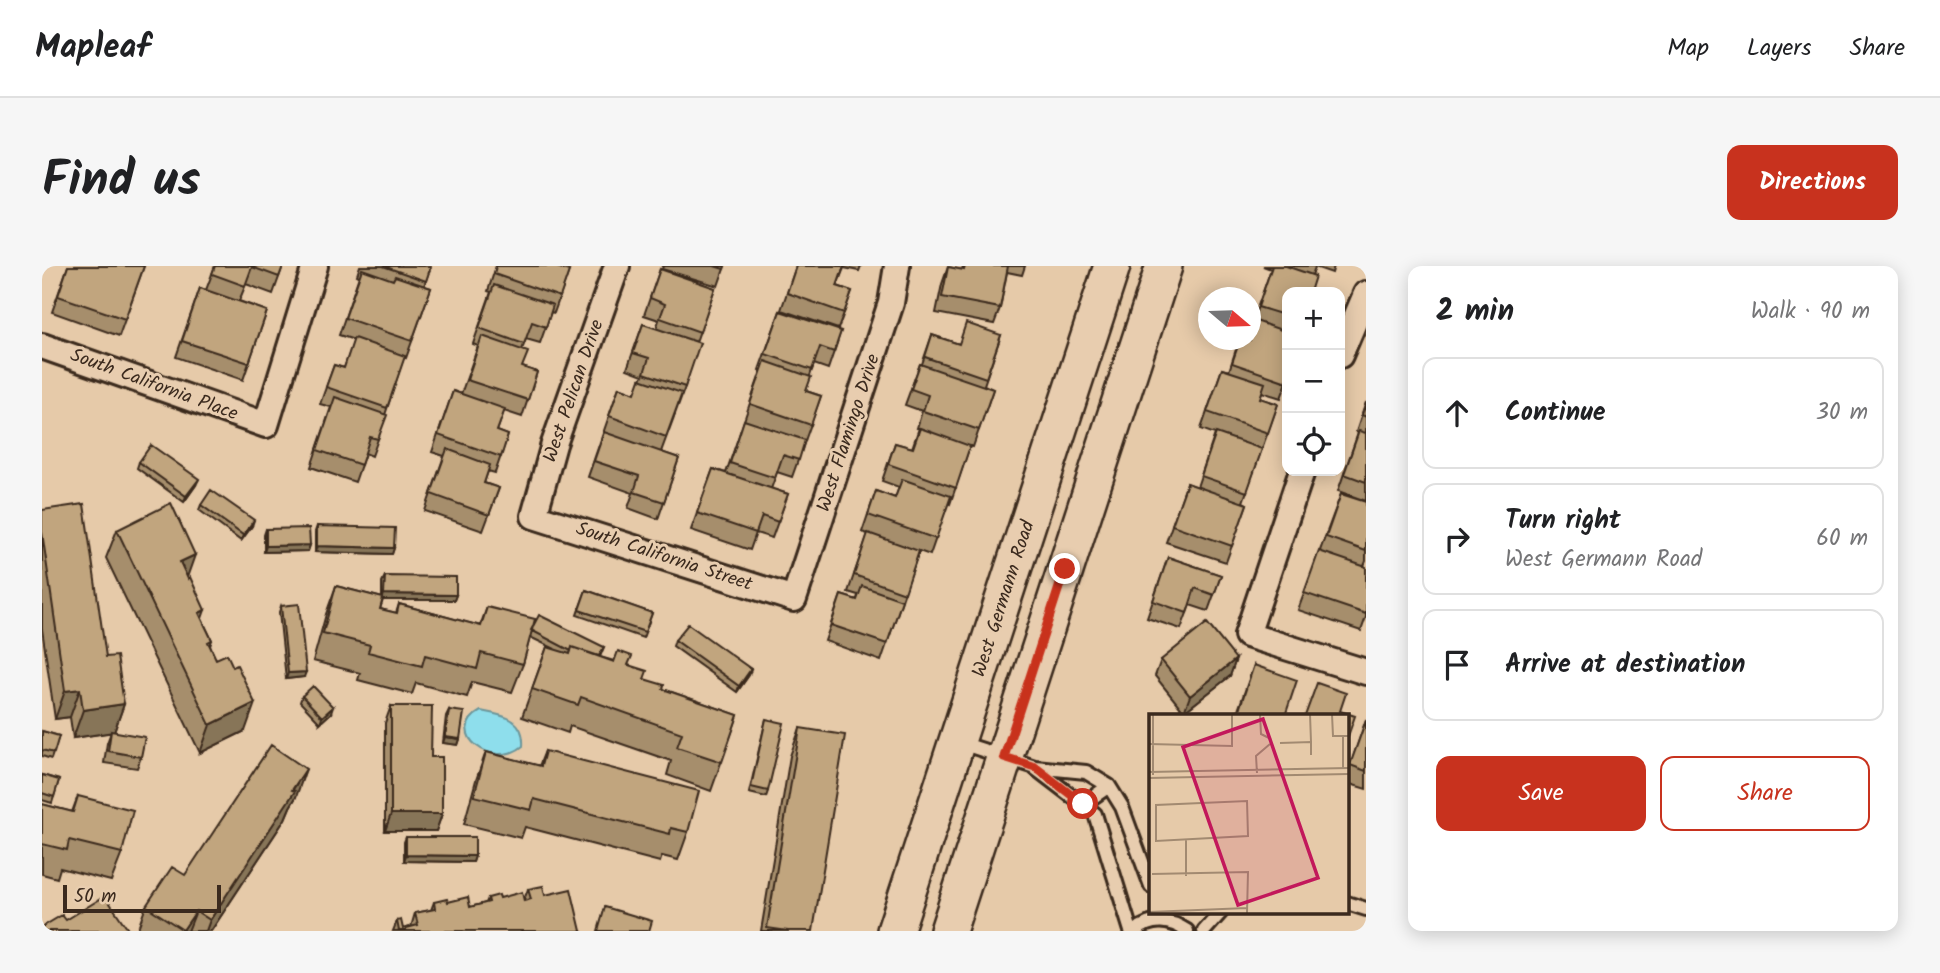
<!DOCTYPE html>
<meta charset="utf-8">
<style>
body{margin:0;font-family:Kalam,sans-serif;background:#f6f6f6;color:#202124}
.controls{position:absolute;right:21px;top:21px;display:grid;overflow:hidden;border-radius:14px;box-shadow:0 4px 18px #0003}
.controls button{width:63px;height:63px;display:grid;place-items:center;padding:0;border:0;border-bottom:2px solid #e0e0e0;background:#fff;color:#202124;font:35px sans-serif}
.compass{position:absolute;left:1156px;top:21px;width:63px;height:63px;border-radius:50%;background:#fff;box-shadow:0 4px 18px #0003;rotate:109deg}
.scale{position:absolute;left:21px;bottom:18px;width:158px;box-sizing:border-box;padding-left:7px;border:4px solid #3b2a1e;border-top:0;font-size:19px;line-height:24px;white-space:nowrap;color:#3b2a1e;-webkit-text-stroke:5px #e8cdaf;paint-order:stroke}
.stop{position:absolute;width:21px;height:21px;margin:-16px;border:5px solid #c8321e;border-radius:50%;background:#fff}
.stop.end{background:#c8321e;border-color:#fff;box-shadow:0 2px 7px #0008}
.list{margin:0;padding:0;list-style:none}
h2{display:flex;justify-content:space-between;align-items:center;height:91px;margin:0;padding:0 28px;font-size:30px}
h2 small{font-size:23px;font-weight:400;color:#757577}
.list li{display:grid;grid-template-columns:46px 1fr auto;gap:21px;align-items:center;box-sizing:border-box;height:112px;margin:0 14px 14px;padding:0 14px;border:2px solid #e0e0e0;border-radius:14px}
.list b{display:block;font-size:26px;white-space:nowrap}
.list p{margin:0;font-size:23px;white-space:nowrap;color:#757577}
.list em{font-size:23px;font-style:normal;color:#757577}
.actions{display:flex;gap:14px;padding:21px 28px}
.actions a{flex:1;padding:16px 0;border:2px solid #c8321e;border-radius:14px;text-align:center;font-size:24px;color:#c8321e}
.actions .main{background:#c8321e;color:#fff}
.icon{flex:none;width:38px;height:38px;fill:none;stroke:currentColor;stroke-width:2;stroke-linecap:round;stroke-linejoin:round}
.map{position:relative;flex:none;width:1324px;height:665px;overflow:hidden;border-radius:14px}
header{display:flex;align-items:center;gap:42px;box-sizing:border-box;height:98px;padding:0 35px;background:#fff;border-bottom:2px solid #e0e0e0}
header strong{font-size:33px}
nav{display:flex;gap:38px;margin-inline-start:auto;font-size:24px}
.intro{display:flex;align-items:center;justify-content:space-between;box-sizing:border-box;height:168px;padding:0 42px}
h1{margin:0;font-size:49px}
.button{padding:18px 32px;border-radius:14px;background:#c8321e;color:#fff;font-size:24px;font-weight:700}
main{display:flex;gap:42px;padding:0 42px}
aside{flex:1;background:#fff;border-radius:14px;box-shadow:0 4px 18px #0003}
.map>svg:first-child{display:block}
.water{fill:#8edeec;stroke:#6d969a;stroke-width:2}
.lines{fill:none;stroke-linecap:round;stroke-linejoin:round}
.lane-casing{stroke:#3b2a1e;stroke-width:18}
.street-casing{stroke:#3b2a1e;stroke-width:30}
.secondary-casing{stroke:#3b2a1e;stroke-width:40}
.lane{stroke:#e8cdaf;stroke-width:12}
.street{stroke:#e8cdaf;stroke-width:24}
.secondary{stroke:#e8cdaf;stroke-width:35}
.wall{fill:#a68e6c;stroke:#3b2a1e;stroke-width:2}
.shaded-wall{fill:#877458;stroke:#3b2a1e;stroke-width:2}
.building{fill:#c1a57e;stroke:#3b2a1e;stroke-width:2}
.route{stroke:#c8321e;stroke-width:9}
.labels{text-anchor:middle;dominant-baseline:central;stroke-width:6;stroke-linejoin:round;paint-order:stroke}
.street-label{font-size:19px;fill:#3b2a1e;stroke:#e8cdaf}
.inset-road{fill:none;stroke:#a28a71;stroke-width:2}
.view{fill:#c2185b;fill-opacity:0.15;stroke:#c2185b;stroke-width:3.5}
.inset-edge{fill:none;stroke:#3b2a1e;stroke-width:3.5}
</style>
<header>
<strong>Mapleaf</strong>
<nav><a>Map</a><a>Layers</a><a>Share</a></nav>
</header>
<div class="intro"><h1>Find us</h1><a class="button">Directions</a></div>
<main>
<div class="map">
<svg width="1324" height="665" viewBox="0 0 1324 665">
<rect width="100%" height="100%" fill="#e6caa9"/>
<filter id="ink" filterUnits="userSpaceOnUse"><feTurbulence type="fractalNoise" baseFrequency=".0143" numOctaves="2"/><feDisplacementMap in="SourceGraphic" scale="14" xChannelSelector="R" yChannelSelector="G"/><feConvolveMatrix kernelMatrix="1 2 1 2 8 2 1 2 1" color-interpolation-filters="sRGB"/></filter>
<g filter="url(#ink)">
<path class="water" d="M439,445C461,449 483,452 481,480C451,505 401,466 439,445Z"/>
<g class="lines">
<defs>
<path id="lane" d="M916,476L993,501L1044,506L1067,520L1080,541L1109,620
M993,502L1053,548L1089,665
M1041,538L1067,520
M1305,637L1324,643
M1094,665C1110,651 1129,654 1145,665
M1162,665L1179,646"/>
<path id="street" d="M575,0L512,178L492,250L752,333L849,37L855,0
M0,80L224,159L273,0
M1298,89L1324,28
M1260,205L1205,369L1324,406"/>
<path id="secondary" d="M853,665L1070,0
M906,665L1122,0"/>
</defs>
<use href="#lane" class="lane-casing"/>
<use href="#street" class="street-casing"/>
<use href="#secondary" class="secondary-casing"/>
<use href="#lane" class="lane"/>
<use href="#street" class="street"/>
<use href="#secondary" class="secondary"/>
</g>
<path class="wall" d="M26,0H102L77,70L10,46Z
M173,0H241L231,28L204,18L197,35L225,45L201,114L134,91L158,22L164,24Z
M318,0H389L382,20L389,22L364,92L362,91L343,149L336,173L330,190L323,187L313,216L269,201L289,141L278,138L292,99L302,102L312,74L297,69L317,10L315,9Z
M454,0L527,5L512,47L509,46L498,77L484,73L480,84V101L495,106L480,151L462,145L455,165L466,169L453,207L446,205L442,217L457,222L441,265L383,245L402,190L390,186L411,125L419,128L436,80L431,78L449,26L446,25Z
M621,0H683L676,20L620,3Z
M754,0H819L817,5L802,2L795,20L810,25L796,63L739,44Z
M921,0H983L980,9L965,6L958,42L952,58L894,47L900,18L906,1L920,4Z
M1221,0H1292L1290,7L1273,1L1270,9L1245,26V116L1239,132L1220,126L1218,132L1236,138L1201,236L1205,238L1184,296L1124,276L1145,217L1155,221L1173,168L1159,163L1180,103L1187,105L1197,74L1211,54L1229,3Z
M618,3L673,22L654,76L643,121L619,186L637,192L616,253L586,242L591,227L546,211L577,121L593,127L601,109L585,103L601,58L614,63L617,54L602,49Z
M738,45L799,65L786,103L772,98L768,110L764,125L779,130L750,211L735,206L729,223L746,228L730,272L714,267L708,284L649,264L671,203L684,207L719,105L717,104Z
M890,69L917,78L959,69L942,119L951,123L931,181L928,180L908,238L906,237L888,289L877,285L839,395L783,375L799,329L815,334L816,329L806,326L826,268L820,266L834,225L853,232L857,221L840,215L853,177L870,182L877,162H875L880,145L863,139L878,98H880Z
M1324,136V235L1296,225L1316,167L1314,166Z
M97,196L154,219L142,236L95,202Z
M1299,228L1324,236V295L1322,300L1324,301V351L1319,365L1256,344Z
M159,239L210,260L199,275L157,244Z
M0,244L64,391L82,438L72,466L99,491L95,502L62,497L65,477L69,466L31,472L28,451L13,453L0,363Z
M275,260L352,282L350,288L273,286V266Z
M224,263L268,279L266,285L222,286V269Z
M75,264L145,312L160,353L170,374L168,380L203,465L158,487L64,292Z
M1126,291L1179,309L1166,345L1148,339L1139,363L1105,352Z
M343,310L414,329L412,334H341L338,343L354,347L357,338L438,360L445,341L490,362L562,381L558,391L586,399L602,413L621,423L696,449L669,525L625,509L629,495L528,460L526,467L480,451L505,381L513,383L488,371L481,398L470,426L430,416L425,431L374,417L370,428L316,414L318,407L271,395L284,348L294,320L340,332V316Z
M544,324L610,347L601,372L535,349Z
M239,340L262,411L244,413L237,346Z
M633,374L709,403L707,409L695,426L631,380Z
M1194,393L1188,410L1142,446L1113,410L1119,394Z
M1212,399L1243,450H1194Z
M260,430L289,447L278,457L258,436Z
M349,440L389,491L400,548L394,565H343V457Z
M407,444L418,473L416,479L401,477L404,450Z
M724,453L726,525L724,531L707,527Z
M1324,453V523L1305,517V509Z
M758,462L771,665H719L748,490Z
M0,465L17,470L9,493L0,490Z
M503,485L646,566L636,594L620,590L618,596L483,561L479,572L422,558L434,514L444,486L497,500Z
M0,509L17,514L10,537L0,534Z
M36,530L80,587L69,615L18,602L15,612L0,608V538L30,546Z
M254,531L248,541L243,553L169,665H95L104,640L143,609Z
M364,571L433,590L431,596L362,595V576Z
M486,623L503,629L539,665H351L355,655L361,663L369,661L373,647L389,644L392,636H406L428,641L444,637L446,632H458L482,634Z"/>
<path class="shaded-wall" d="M157,213L154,219L142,236L144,230Z
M212,254L210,260L199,275L201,269Z
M268,279L266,285L222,286L224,280Z
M275,280L352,282L350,288L273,286Z
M153,289L143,317L138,296Z
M342,328L414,329L412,334H340Z
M163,344L153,372L157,347Z
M1194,393L1188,410L1142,446L1148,430Z
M709,403L707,409L695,426L697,420Z
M264,406L262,411L244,413L246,407Z
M38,423L28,451L13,453L23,425Z
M213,437L203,465L158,487L168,459Z
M82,438L72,466L31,472L41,444Z
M291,441L289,447L278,457L280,451Z
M403,471L418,473L416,479L401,477Z
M264,503L254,531L248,541L243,553L169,665H164L168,654Z
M349,548H400L394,565H343Z
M364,589L433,590L431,596L362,595Z
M154,645L146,665H140L141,664Z"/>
<path class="building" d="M26,0H102L83,53L16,30Z
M173,0H241L237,11L210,1L203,20L170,8Z
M341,0H389L384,15Z
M454,0H512L527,5L518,31L452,8Z
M672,0H683L682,3Z
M754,0H802L795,20L810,25L802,47L745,27Z
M923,0H966L958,42L900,31L906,1L922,4Z
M1230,0H1244L1273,10L1268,26H1245V50L1216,41Z
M320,3L351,14L353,10L389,22L370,75L303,52Z
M618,3L673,22L658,66L618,52L623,38L608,32Z
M452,19L511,39L504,61L490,56L482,78L437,62Z
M158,22L225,45L207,97L140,75Z
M738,45L799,65L792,86L778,81L770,104L723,88Z
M1208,53L1245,66V116L1190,97L1198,74H1208Z
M924,57L959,69L944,112L883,91L890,69L917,78Z
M601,58L658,77L643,121L602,107L607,92L591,87Z
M440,70L486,86L480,101L495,106L486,134L425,114Z
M312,72L363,90L345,142L284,121L292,99L302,102Z
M723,95L769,111L764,125L779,130L769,159L708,138Z
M878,98L951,123L937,164L881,145L886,129L869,123Z
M1180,103L1223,117L1218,132L1236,138L1226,167L1165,146Z
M598,113L640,127L624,171L567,150L577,121L593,127Z
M411,125L463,143L455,165L466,169L459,191L396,169Z
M293,131L345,149L336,173L328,171L319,199L275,184Z
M1324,137V151L1320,149Z
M702,154L763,174L757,194L741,189L733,212L688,197Z
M878,162L928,180L914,222L846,198L853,177L871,182Z
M1317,165L1324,167V216L1302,208Z
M562,166L637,192L622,236L592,226L597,210L552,195Z
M1174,167L1220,183L1205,226L1159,210Z
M109,179L157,213L144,230L97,196Z
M405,183L448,199L442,217L457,222L447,249L389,228Z
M671,203L746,228L736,256L720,250L714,267L655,247Z
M860,213L909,230L894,273L826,249L834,225L853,232Z
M1145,217L1205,238L1190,280L1130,259Z
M169,224L212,254L201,269L159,239Z
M1299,228L1324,236V285L1284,271Z
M129,237L153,289L138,296L146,313L148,311L163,344L157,347L170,374L166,376L174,393L185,388L191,401L195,399L213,437L168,459L75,264Z
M42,238L64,391L75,390L82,438L41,444L38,423L23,425L0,266V244Z
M275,260L353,262L352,282L275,280Z
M267,262L268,279L224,280V263Z
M826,267L877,285L863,327L812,309Z
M1277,285L1324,301V348L1262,327Z
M1126,291L1179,309L1172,329L1153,322L1145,347L1111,335Z
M343,310L414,311V329L342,328Z
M294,320L341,332L338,343L355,347L357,338L439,360L445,341L493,353L481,398L439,387L435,403L383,389L380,400L326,386L328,379L281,367Z
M820,320L860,334L845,378L789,359L799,329L815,334Z
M544,324L610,347L603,366L537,344Z
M257,338L264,406L246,407L239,340Z
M497,349L562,381L557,390L530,381L529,385L489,364Z
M1165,357L1194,393L1148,430L1119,394Z
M646,358L709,403L697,420L633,374Z
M505,381L528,388L530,381L572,396L576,385L590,390L586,399L605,405L602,413L622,419L621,423L696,449L680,496L635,481L640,467L539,431L536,439L490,423Z
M1212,399L1255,414L1243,450H1215L1197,444Z
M1275,417L1304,427L1298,445L1313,450L1305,473V450H1263Z
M271,420L291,441L280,451L260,430Z
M349,440H390L389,491H400V548H349Z
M407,444L422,446L418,473L403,471Z
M724,453L742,457L726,525L709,521Z
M1324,454V505L1308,499Z
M758,462L803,469L771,665H746L725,662Z
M0,465L17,470L12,487L0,484Z
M69,465L103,471L99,491L66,485Z
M229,479L264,503L250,524L253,525L168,654L154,645L141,664L104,640L130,601L143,609Z
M503,485L657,525L646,566L629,562L628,568L492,533L489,544L432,530L444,486L499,500Z
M0,509L17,514L12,531L0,527Z
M36,530L91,544L80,587L27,574L25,584L0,578V538L31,546Z
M364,571H433V590L364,589Z
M501,620L503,629L529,623L539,665H357L355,655L359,654L361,663L376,659L373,647L393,643L392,636L405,633L406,636L426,631L428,641L447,636L446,632L457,629L458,632L480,626L482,635L489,633L486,623Z
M63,630L87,665H0V661L20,649L24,654Z
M563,641L610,655L607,665H556Z"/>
</g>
<g class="lines" filter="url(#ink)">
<path class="route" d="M1023,303L962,491L993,501L1041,538"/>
</g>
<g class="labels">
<g class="street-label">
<text transform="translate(112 119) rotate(20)">South California Place</text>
<text transform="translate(532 125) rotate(-71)">West Pelican Drive</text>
<text transform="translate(807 167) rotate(-72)">West Flamingo Drive</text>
<text transform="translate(622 291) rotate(18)">South California Street</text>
<text transform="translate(962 333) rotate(-72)">West Germann Road</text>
</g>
</g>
<g transform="translate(1107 448)">
<rect width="200" height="200" fill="#e6caa9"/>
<path class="inset-road" d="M4,0V61M111,0L112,20L122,25M161,0L162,28M183,0L184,22H200M131,29L162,28V41M0,30L83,32V0M194,54V22M0,58L200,54M108,59L107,42L121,30M0,64L200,60M98,87L99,122L7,127V91ZM37,126V162M3,160L99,158L98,199M0,198L98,194"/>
<path class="view" d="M114,5L169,164L89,191L34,33Z"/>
<rect width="200" height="200" class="inset-edge"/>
</g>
</svg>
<div class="controls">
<button>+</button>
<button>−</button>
<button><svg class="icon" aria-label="locate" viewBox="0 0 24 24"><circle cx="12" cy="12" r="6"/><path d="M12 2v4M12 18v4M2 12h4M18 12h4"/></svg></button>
</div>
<svg class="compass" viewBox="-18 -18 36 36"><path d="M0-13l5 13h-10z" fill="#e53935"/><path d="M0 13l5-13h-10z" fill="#757577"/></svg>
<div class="scale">50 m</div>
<div class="stop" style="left:1041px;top:538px"></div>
<div class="stop end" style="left:1023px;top:303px"></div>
</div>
<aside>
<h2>2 min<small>Walk · 90 m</small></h2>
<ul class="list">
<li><svg class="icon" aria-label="ahead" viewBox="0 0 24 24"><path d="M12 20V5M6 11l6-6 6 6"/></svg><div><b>Continue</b></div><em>30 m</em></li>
<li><svg class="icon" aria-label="right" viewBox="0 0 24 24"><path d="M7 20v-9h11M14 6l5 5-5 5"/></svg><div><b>Turn right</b><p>West Germann Road</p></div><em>60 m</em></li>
<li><svg class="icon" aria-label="arrive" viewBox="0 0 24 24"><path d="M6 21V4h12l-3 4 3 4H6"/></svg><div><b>Arrive at destination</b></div></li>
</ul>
<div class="actions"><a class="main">Save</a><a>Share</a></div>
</aside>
</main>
